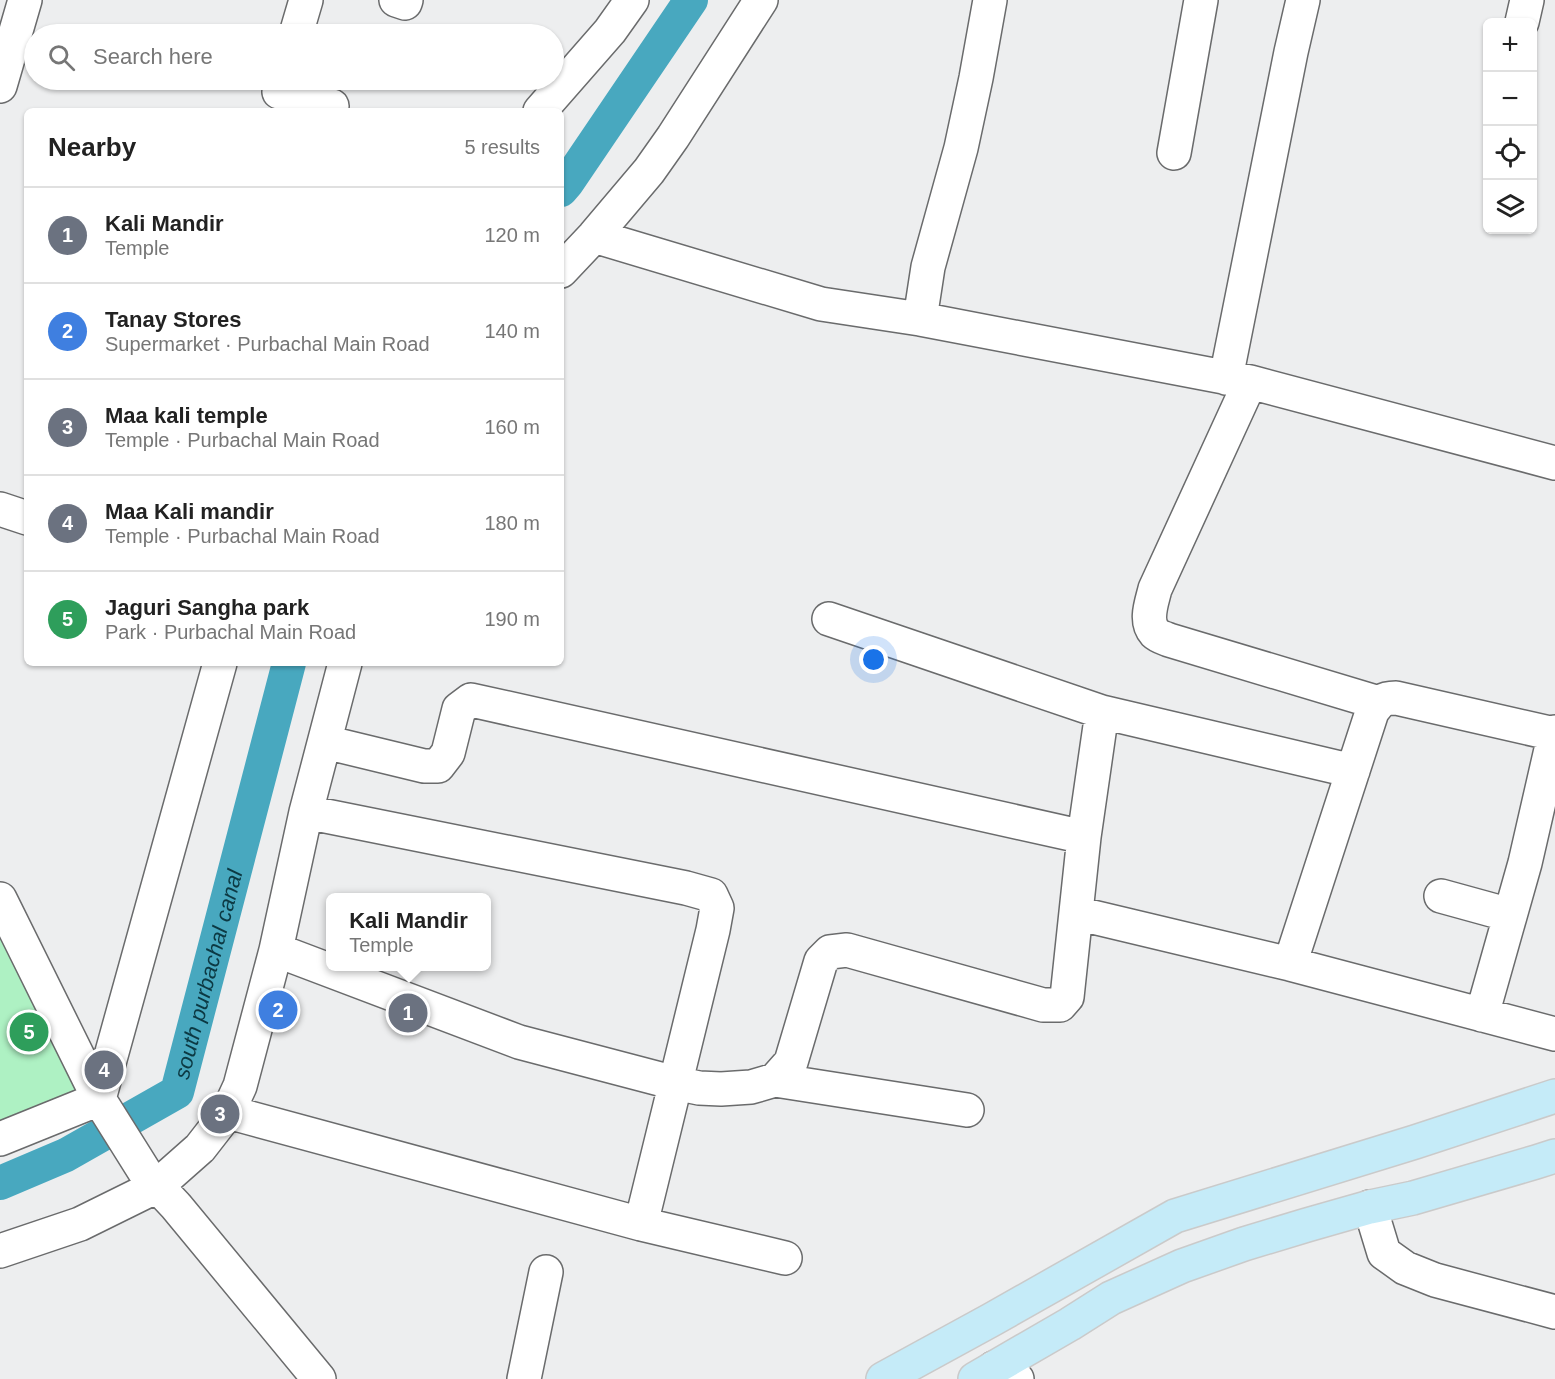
<!DOCTYPE html>
<meta charset="utf-8">
<style>
body{margin:0;font-family:Arial,sans-serif;background:#f6f6f6;color:#222}
.controls{position:absolute;right:18px;top:18px;display:grid;overflow:hidden;border-radius:9px;box-shadow:0 2px 4px #0004}
.controls button{width:54px;height:54px;display:grid;place-items:center;padding:0;border:0;border-bottom:2px solid #e0e0e0;background:#fff;color:#222;font:30px sans-serif}
.you{position:absolute;left:874px;top:660px;width:21px;height:21px;margin:-15px;border:4px solid #fff;border-radius:50%;background:#1a73e8;box-shadow:0 0 0 9px #1a73e833}
.badge{display:grid;place-items:center;width:39px;height:39px;border-radius:50%;background:#a23da2;color:#fff;font-size:20px;font-weight:700}
.pin{position:absolute;translate:-50% -50%;border:3px solid #fff;box-shadow:0 2px 6px #0006}
.popup{position:absolute;left:326px;top:893px;width:165px;height:78px;box-sizing:border-box;display:grid;place-content:center;border-radius:9px;background:#fff;filter:drop-shadow(0 2px 4px #0005);font-size:20px;white-space:nowrap;color:#767676}
.popup b{font-size:22px;color:#222}
.popup::after{content:'';position:absolute;left:50%;top:100%;margin-left:-12px;border:12px solid transparent;border-top-color:#fff}
.list{margin:0;padding:0;list-style:none}
h2{display:flex;justify-content:space-between;align-items:center;height:78px;margin:0;padding:0 24px;font-size:26px}
h2 small{font-size:20px;font-weight:400;color:#767676}
.list li{display:grid;grid-template-columns:39px 1fr auto;gap:18px;align-items:center;box-sizing:border-box;height:96px;padding:0 24px;border-top:2px solid #e0e0e0}
.list b{display:block;font-size:22px;white-space:nowrap}
.list p{margin:0;font-size:20px;white-space:nowrap;color:#767676}
.list em{font-size:20px;font-style:normal;color:#767676}
.icon{flex:none;width:33px;height:33px;fill:none;stroke:currentColor;stroke-width:2;stroke-linecap:round;stroke-linejoin:round}
.map{position:relative;flex:none;width:1555px;height:1379px;overflow:hidden}
.search{position:absolute;background:#fff;box-shadow:0 2px 4px #0004;left:24px;top:24px;width:540px;height:66px;display:flex;align-items:center;gap:15px;box-sizing:border-box;padding:0 21px;border-radius:33px;color:#767676;font-size:22px}
.panel{position:absolute;background:#fff;box-shadow:0 2px 4px #0004;left:24px;top:108px;width:540px;height:558px;border-radius:9px}
.map>svg:first-child{display:block}
.green{fill:#aef1c3}
.lines{fill:none;stroke-linecap:round;stroke-linejoin:round}
.canal{stroke:#48a8bf;stroke-width:34}
.minor-casing{stroke:#6a6b6c;stroke-width:36}
.major-casing{stroke:#cacaca;stroke-width:36}
.minor{stroke:#fff;stroke-width:33}
.major{stroke:#c5ebf8;stroke-width:33}
.labels{text-anchor:middle;dominant-baseline:central;stroke-width:6;stroke-linejoin:round;paint-order:stroke}
.water-label{font-size:22px;font-style:italic;fill:#0c3943;stroke:#fff}
</style>
<div class="map">
<svg width="1555" height="1379" viewBox="0 0 1555 1379">
<rect width="100%" height="100%" fill="#edeeef"/>
<path class="green" d="M0,915L87,1099L0,1144Z"/>
<g class="lines">
<g class="canal">
<path d="M561,190L567,183L691,0"/>
<path id="s1" d="M0,1183L66,1155L177,1092L289,663"/>
</g>
<defs>
<path id="minor" d="M396,0L405,3L406,0
M1522,22L1527,0
M296,34L306,0
M282,80L279,92L332,106L331,111
M0,86L25,0
M540,111L610,31L632,0
M1174,153L1201,0
M594,236L821,304L920,319L1250,382L1555,463
M561,271L594,236L649,171L673,137L761,0
M920,319L928,267L961,148L976,78L990,0
M1226,378L1291,52L1303,0
M1250,382L1155,589C1152,602 1144,621 1155,633C1158,636 1164,638 1169,640L1379,703
M0,509L27,518
M1102,712L1353,771
M325,742L424,766H438L448,753L459,709L471,700L1084,837
M306,812L686,888L711,895L717,908L713,930L641,1224
M1441,896L1510,915
M0,899L99,1099L146,1174L176,1206L319,1379
M1076,913L1290,964L1372,712C1379,702 1382,698 1396,698L1554,734
M276,950L519,1042L675,1083L699,1088L721,1089L751,1087L775,1080L791,1062L821,961L830,952L847,950L1043,1005H1060L1067,997L1084,837L1102,712L829,619
M1290,964L1555,1034
M1482,1015L1525,863L1555,732
M775,1080L967,1110
M228,1112L641,1224L785,1258
M0,1139L99,1099L220,663
M1370,1207L1384,1253L1405,1268L1435,1280L1555,1312
M0,1251L80,1224L157,1186L200,1148L228,1112L240,1086L276,950L306,812L345,663
M994,1368L1017,1379
M524,1379L546,1272"/>
<path id="major" d="M883,1379L991,1320L1175,1216L1415,1142L1555,1096
M975,1379L1070,1324L1111,1298L1182,1266L1244,1244L1307,1225L1370,1207L1413,1198L1536,1162L1555,1156"/>
</defs>
<use href="#minor" class="minor-casing"/>
<use href="#major" class="major-casing"/>
<use href="#minor" class="minor"/>
<use href="#major" class="major"/>
</g>
<g class="labels">
<g class="water-label">
<text stroke="none"><textPath href="#s1" startOffset="321">south purbachal canal</textPath></text>
</g>
</g>
</svg>
<div class="controls">
<button>+</button>
<button>−</button>
<button><svg class="icon" aria-label="locate" viewBox="0 0 24 24"><circle cx="12" cy="12" r="6"/><path d="M12 2v4M12 18v4M2 12h4M18 12h4"/></svg></button>
<button><svg class="icon" aria-label="layers" viewBox="0 0 24 24"><path d="M12 4l9 5-9 5-9-5zM3 14l9 5 9-5"/></svg></button>
</div>
<div class="you"></div>
<div class="pin badge" style="left:408px;top:1013px;background:#6b7280">1</div>
<div class="popup"><b>Kali Mandir</b>Temple</div>
<div class="pin badge" style="left:278px;top:1010px;background:#3f7fe0">2</div>
<div class="pin badge" style="left:220px;top:1114px;background:#6b7280">3</div>
<div class="pin badge" style="left:104px;top:1070px;background:#6b7280">4</div>
<div class="pin badge" style="left:29px;top:1032px;background:#2e9e5b">5</div>
<div class="search"><svg class="icon" aria-label="search" viewBox="0 0 24 24"><circle cx="10" cy="10" r="6"/><path d="M15 15l6 6"/></svg>Search here</div>
<section class="panel">
<h2>Nearby<small>5 results</small></h2>
<ul class="list">
<li><span class="badge" style="background:#6b7280">1</span><div><b>Kali Mandir</b><p>Temple</p></div><em>120 m</em></li>
<li><span class="badge" style="background:#3f7fe0">2</span><div><b>Tanay Stores</b><p>Supermarket · Purbachal Main Road</p></div><em>140 m</em></li>
<li><span class="badge" style="background:#6b7280">3</span><div><b>Maa kali temple</b><p>Temple · Purbachal Main Road</p></div><em>160 m</em></li>
<li><span class="badge" style="background:#6b7280">4</span><div><b>Maa Kali mandir</b><p>Temple · Purbachal Main Road</p></div><em>180 m</em></li>
<li><span class="badge" style="background:#2e9e5b">5</span><div><b>Jaguri Sangha park</b><p>Park · Purbachal Main Road</p></div><em>190 m</em></li>
</ul>
</section>
</div>
